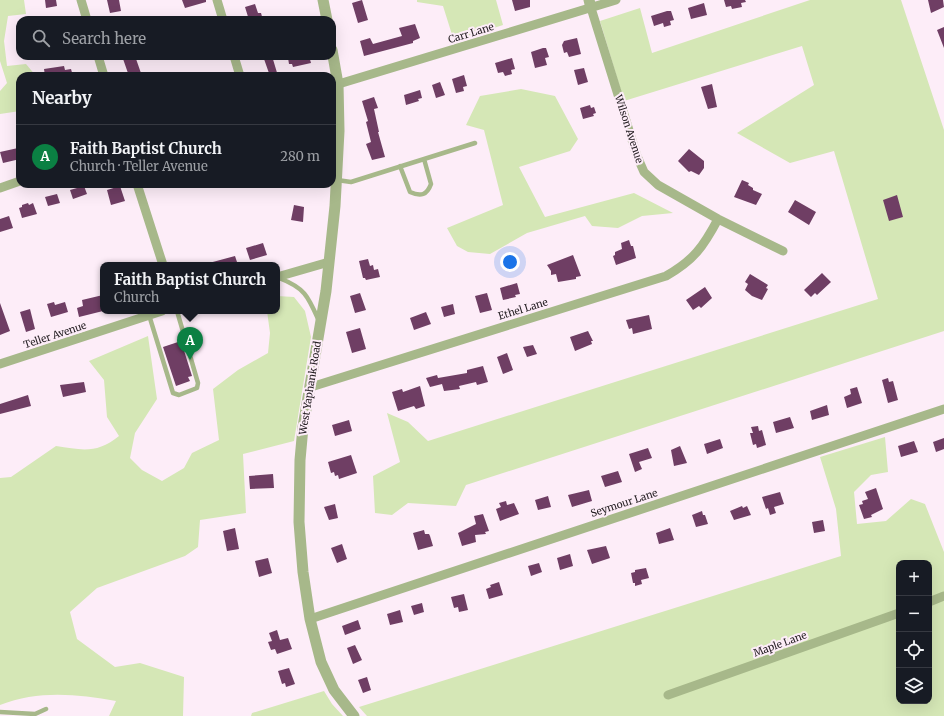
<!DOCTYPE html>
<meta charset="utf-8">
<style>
body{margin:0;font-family:Merriweather,serif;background:#242831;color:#f1f3f6}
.controls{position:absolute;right:12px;bottom:12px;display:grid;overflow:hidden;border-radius:8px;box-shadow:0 4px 16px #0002}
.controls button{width:36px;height:36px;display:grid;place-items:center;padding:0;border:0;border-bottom:1px solid #363941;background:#171b24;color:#f1f3f6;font:20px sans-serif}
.you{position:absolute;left:510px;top:262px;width:14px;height:14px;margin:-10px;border:3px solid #fff;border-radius:50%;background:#1a73e8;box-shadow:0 0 0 6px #1a73e833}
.badge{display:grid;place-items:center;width:26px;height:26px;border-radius:50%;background:#0b8043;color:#fff;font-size:13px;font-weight:700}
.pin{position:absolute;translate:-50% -33px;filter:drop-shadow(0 1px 2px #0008)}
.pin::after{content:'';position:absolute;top:21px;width:14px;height:12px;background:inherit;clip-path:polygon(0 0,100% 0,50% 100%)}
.popup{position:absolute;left:100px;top:262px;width:180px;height:52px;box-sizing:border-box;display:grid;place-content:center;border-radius:8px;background:#171b24;filter:drop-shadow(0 1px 3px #0005);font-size:13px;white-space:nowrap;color:#9ea1a6}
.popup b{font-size:15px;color:#f1f3f6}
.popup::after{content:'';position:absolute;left:50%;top:100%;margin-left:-8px;border:8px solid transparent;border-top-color:#171b24}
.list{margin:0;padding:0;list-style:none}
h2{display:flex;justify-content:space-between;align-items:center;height:52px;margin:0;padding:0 16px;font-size:17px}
h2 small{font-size:13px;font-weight:400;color:#9ea1a6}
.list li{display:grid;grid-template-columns:26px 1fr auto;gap:12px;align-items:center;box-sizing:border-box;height:64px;padding:0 16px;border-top:1px solid #363941}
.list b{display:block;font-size:15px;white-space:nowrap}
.list p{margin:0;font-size:13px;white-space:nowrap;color:#9ea1a6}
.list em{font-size:13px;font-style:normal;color:#9ea1a6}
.icon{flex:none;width:22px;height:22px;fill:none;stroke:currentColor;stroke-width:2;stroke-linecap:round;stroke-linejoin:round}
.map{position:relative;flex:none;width:944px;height:716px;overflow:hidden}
.search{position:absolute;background:#171b24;box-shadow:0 4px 16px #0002;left:16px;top:16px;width:320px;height:44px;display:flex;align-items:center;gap:10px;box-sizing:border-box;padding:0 14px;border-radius:12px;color:#9ea1a6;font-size:15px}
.panel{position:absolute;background:#171b24;box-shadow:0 4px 16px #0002;left:16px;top:72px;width:320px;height:116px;border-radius:12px}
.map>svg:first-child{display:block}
.green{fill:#d5e7b6;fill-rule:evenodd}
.building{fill:#6f3e64}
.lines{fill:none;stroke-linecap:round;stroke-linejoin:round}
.service{stroke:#a7b88a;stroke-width:4.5}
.minor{stroke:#a7b88a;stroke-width:9}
.tertiary{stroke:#a7b88a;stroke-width:11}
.labels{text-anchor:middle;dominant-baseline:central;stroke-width:4;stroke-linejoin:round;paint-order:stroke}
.street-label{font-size:10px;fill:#272125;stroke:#fdedf8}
</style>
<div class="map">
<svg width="944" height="716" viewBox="0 0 944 716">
<rect width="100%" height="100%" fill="#fdedf8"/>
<path class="green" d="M0,0H24L26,14L8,16L4,41L7,66L26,64L36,76H20V111L0,114V91L7,83L0,61Z
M417,0H496L503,25L454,41L443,6L417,2Z
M810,0H901L944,130V331L466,485L456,506L408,503L392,515L375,513L373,476L400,462L387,413L408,422L428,441L878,299L834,151L790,163L737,133L814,85L802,46L624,101L600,21L640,8L652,53Z
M521,89L555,96L578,139L570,151L519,167L545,217L634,193L673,213L642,216L618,228L592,226L585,216L527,233L490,254L468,252L457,246L447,228L503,205L484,130L466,125L480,96Z
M277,296L294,297L305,311L311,337L294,441L243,454L246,513L200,520L198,547L185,556L97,588L70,612L77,639L115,667L140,663L184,677L183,716H109L116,701C77,694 38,690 0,705V478L11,477L56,446C82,450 97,454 119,436L107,417L104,380L89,361L148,336L157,399L135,433L130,458L142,470L162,481L184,468L192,453L219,440L213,389L238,370L268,353L270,333L267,311H277Z
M885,437L888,472L871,475L854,492L857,524L886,521L911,499L925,504L944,552V716H367L359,707L841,556L836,509L820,457ZM899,563H929V701H899Z
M324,691L332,704L343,716H251L252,713Z"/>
<path class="building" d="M45,0H56L57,6L46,8Z
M107,0H119L121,11L110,13Z
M182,0H206V2L185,8Z
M362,0L368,20L358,23L352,3Z
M512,0H530V7L515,11Z
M724,0H745L746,2L741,3L742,7L732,9L731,6L726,7Z
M928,0H943L944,7L931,13Z
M704,3L707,15L691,19L688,8Z
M255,4L258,13H261L263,20H249L245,7Z
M667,11H671L674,20L670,21L671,25L664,27L663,23L654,26L651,16Z
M415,24L420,38L413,41V43L364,56L360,41L370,38L373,44L402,36L399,28Z
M944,27V48L937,30Z
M577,38L581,54L569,57L567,52L564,53L562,45L564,41Z
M543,48H546L549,57L545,58L547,65L535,68L531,52Z
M122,56H135L142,76H129Z
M272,56L278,76H270L264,59Z
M291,56H309L311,63L293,67L292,64H289L288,58Z
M512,58L515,69L511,70L512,74L505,76L503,72L498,73L495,63Z
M64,66L65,70L71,69L73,76H45L44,69Z
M584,68L588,82L578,85L574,70Z
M464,75L467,86L463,87L464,91L456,93L452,79Z
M440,82L445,95L436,98L432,85Z
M712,84L717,107L708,109L701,87Z
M420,90L422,98L418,99L419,101L406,105L404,95Z
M374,97L378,108L374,109L379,132H378L385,157L372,160L366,144L371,142L366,122L368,121L362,101Z
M590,105L591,108L594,107L596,113L593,114L594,116L583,119L580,108Z
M18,148L20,159L3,163L0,152Z
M689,149L704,161V168L699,175L691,171L689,172L678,161Z
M742,180L749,183L748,185L753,188V190L762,194L756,205L734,197Z
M84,186L87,194L73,199L70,190Z
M120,186L125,201L111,205L107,190Z
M57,194L60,203L48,206L45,197Z
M897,195L903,217L889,221L883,200Z
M795,200L816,212L809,225L788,212Z
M28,203L29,205L33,203L37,214L22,218L19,208L22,207V205Z
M294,205L304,207L303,222L291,220Z
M9,216L13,228L0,232V219Z
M629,240L631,246H633L636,258L616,265L613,256L615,255V252L622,249L621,243Z
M263,243L267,255L250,260L246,248Z
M573,255L581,276L576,277V279L558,282L556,274L551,275V271L547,265Z
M235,256L238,265H210L209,263Z
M368,259L370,266L373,265L374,270L378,269L380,277L366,280L365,278H363L359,261Z
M822,273L831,282L817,295L815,293L811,297L804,290Z
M750,274L768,285L766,288L768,289L762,300L752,296L745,290L748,284L745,282Z
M517,283L520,294L515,295L516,297L503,300L500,288Z
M705,287L712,298L701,308L699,306L693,310L686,300Z
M360,293L366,310L355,313L350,296Z
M487,293L492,310L480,313L475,296Z
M103,295V311L79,317L77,308L83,306L82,300Z
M54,302L55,305L65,302L68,312L51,317L47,304Z
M0,303L10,331L0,335Z
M453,304L455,314L444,317L441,307Z
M30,309L35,329L26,332L20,312Z
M426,312L431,324L414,330L410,318Z
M649,315L652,329L633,334L632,328L629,329L626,320Z
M360,328L366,349L352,353L346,332Z
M588,331L593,341H591L592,344L575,351L570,337Z
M181,341L192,376L188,377L190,381L176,386L163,347Z
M533,345L537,354L527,357L523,347Z
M507,353L513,370L503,374L497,357Z
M483,366L488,382L477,385L476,382L459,386L460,389L444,391L442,384L430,387L426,378L437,375L438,378L467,373V370Z
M888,378L889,382L893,381L898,400L888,403L882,380Z
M84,382L86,392L63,397L60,385Z
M420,386L425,406L416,409L414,406L398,411L392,392L402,389L403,392Z
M857,387L862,403L847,408L844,397L851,394L850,389Z
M28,395L31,406L0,414V404Z
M827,405L829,415L812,420L810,411Z
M790,417L794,428L776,433L773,422Z
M349,420L352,431L335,436L332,425Z
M758,426L759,431L762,430L766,445L757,448L756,444L753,445L750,433H753L751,427Z
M944,438V449L936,452L933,442Z
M720,439L723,448L707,454L704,444Z
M914,441L918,452L901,457L898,446Z
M680,446L687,463L674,466L671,450Z
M648,448L652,458L639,462L642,469L635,472L629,454Z
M351,455L357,473L339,479L338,475L335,476L334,472L331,473L328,462Z
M618,471L622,482L605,487L601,476Z
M273,474L274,488L250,489L249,476Z
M876,488L883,509L871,515L872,517L864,519L859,505L863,504L862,501L868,499L865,492Z
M589,490L592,501L572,507L568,495Z
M780,492L784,504L774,507L776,513L770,515L768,508L766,509L762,497Z
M548,496L551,507L538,510L535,500Z
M506,501L507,505L514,503L519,514L500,521L496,509L501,507L499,503Z
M335,504L338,518L329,520L324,507Z
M742,506L743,508L747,506L751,515L734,520L730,511Z
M702,511L703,515H705L708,524L696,527L692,515Z
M483,514L489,531L485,532L486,534L475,535L476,542L462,546L458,533L476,524L474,516Z
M823,520L825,531L814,533L812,522Z
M235,528L239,549L227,551L223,531Z
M670,528L674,540L659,544L656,533Z
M424,530L425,534H429L430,536L433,546L418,550L413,533Z
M342,544L347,559L337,563L331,548Z
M606,546L610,558L592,564L587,550Z
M570,554L573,566L560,570L557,558Z
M268,558L272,573L259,577L255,561Z
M539,563L542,572L531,576L528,566Z
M646,568L649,578L641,580L642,584L635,586V583H633L631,573L635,572V570Z
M499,582L503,595L489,599L486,589L491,587L490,585Z
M464,594L468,610L459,612L458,607L454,608L451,597Z
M422,603L424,612L414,615L411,606Z
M400,610L403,622L390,625L387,614Z
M358,620L361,629L345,635L342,626Z
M277,630L280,640L288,638L292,649L277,654L275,649L271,650L268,642L272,641L269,633Z
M355,645L362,660L353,664L347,648Z
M289,668L295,684L286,687L285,683L282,684L278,671Z
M367,677L371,690L363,693L358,680Z"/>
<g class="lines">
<path class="service" d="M400,166L410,192C421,197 427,195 431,184L424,159
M337,180L351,182L475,143
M279,278C305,288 308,296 319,321
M149,315L173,393L179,395L197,388L198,383L177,311
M0,712L35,714L46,709"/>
<path class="minor" d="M81,0L87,20
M217,0L223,20
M591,8L637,156L644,172L658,185L718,219L783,251
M98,56L104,76
M234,56L240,76
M332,86L616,0
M137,184L163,265
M0,188L20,181
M277,277L329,262
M0,364L162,311
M311,387L666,276C694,260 703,247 718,219
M929,602L944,596
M310,619L944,409
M668,695L899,613"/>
<path class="tertiary" d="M323,0L327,20
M589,0L591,8
M332,50L338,84L339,131L335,206L326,291L303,427L300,460L299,522L303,572L310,619L321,662L334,690L354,716"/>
</g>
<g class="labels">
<g class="street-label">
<text transform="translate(471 33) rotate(-17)">Carr Lane</text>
<text transform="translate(629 129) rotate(72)">Wilson Avenue</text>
<text transform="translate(523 309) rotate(-17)">Ethel Lane</text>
<text transform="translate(55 335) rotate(-18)">Teller Avenue</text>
<text transform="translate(310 388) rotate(-81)">West Yaphank Road</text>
<text transform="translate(624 503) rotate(-18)">Seymour Lane</text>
<text transform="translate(780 644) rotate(-20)">Maple Lane</text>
</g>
</g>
</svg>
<div class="controls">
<button>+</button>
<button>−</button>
<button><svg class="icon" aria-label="locate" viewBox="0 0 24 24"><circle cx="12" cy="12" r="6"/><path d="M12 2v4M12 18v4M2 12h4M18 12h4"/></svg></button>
<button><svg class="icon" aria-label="layers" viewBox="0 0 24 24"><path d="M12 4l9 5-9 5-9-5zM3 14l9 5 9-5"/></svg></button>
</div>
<div class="you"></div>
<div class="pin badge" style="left:190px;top:360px">A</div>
<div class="popup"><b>Faith Baptist Church</b>Church</div>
<div class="search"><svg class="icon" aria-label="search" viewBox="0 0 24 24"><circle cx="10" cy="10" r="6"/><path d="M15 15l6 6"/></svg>Search here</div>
<section class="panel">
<h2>Nearby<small></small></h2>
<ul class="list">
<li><span class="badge">A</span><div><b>Faith Baptist Church</b><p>Church · Teller Avenue</p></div><em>280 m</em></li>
</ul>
</section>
</div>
